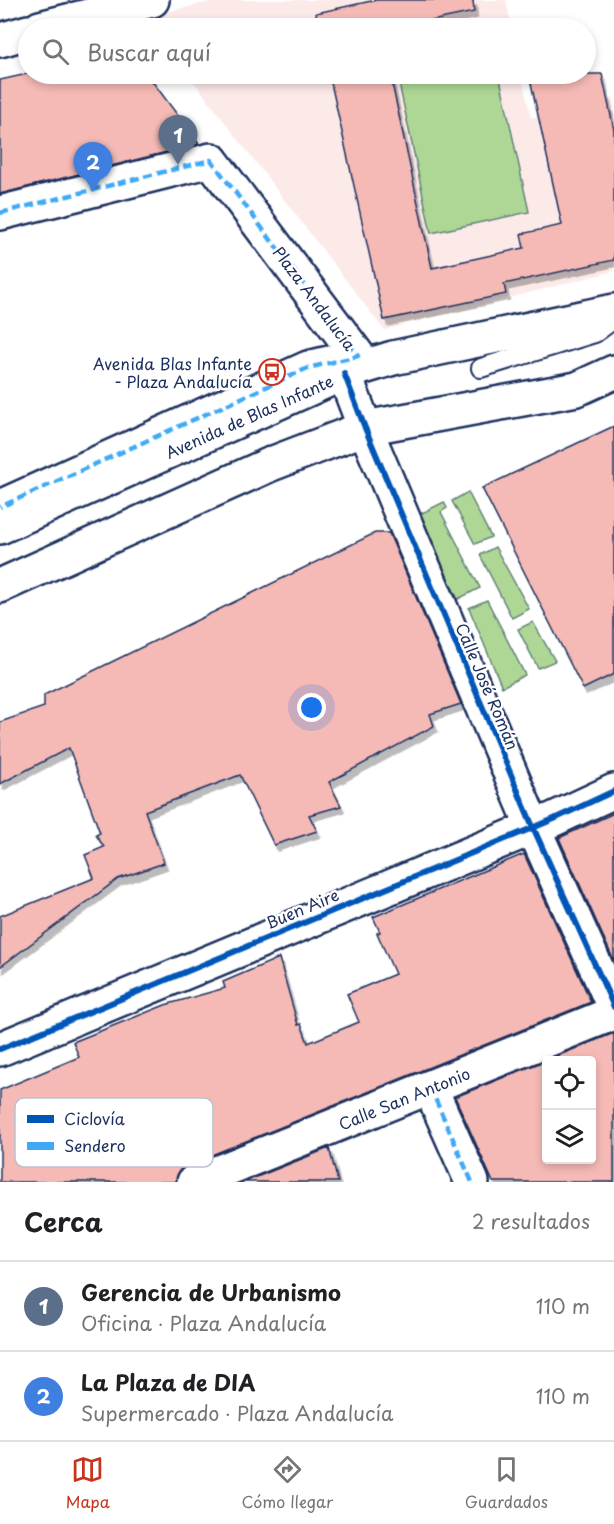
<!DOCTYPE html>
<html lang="es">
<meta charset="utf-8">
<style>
body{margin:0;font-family:"Playpen Sans",sans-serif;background:#f2f2f2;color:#202124}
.controls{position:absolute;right:18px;bottom:18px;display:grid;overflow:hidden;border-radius:6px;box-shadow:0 3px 9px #0003}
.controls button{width:54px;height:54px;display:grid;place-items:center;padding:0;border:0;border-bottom:2px solid #e0e0e0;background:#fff;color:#202124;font:30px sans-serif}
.you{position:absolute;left:312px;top:708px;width:21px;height:21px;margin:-15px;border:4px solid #fff;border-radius:50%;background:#1a73e8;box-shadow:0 0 0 9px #1a73e833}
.badge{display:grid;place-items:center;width:39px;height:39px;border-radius:50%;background:#c8321e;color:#fff;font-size:20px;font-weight:700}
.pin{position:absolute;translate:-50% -50px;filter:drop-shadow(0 2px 3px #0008)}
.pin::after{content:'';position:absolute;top:32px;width:21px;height:18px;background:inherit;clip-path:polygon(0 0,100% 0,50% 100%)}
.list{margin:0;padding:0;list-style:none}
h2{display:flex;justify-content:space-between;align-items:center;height:78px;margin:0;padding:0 24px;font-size:26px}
h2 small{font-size:20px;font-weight:400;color:#757577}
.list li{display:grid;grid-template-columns:39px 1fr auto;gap:18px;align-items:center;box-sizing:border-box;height:90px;padding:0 24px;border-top:2px solid #e0e0e0}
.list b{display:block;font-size:22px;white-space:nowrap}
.list p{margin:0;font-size:20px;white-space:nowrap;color:#757577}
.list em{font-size:20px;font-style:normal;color:#757577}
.icon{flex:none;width:33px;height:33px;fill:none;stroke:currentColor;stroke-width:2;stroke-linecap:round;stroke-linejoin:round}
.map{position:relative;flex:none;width:614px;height:1182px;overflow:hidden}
.search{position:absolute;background:#fff;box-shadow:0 3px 9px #0003;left:18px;right:18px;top:18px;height:66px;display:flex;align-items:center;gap:15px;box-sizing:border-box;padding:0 21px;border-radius:33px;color:#757577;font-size:22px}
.sheet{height:258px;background:#fff}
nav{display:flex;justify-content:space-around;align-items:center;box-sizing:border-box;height:84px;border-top:2px solid #e0e0e0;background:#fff;font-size:16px;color:#757577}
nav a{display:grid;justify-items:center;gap:3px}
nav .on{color:#c8321e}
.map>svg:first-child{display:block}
.built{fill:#fceae9}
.green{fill:#aed795;stroke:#64837a;stroke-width:1.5}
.building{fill:#f5bab5;stroke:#1b2f5e;stroke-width:1.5;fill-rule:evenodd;filter:url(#shadow)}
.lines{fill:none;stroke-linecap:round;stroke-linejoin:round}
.lane-casing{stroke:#1b2f5e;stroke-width:22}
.street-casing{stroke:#1b2f5e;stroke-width:38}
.secondary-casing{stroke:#1b2f5e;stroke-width:38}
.lane{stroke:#fff;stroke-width:18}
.street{stroke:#fff;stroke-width:33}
.secondary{stroke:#fff;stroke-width:33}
.quiet{stroke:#3fa9f5;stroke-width:4.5;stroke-dasharray:9 4.5;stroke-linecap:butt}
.cycleway-casing{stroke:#fff;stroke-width:10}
.cycleway{stroke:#0057b8;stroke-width:6}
.labels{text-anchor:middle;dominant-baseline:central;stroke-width:5;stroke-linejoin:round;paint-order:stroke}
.street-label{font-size:16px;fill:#1b2f5e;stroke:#fff}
.poi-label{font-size:16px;fill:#1b2f5e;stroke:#fff;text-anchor:end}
.key{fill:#fff;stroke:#bbc1cf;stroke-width:1.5}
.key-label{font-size:16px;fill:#1b2f5e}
</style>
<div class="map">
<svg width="614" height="1182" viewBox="0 0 614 1182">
<defs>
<filter id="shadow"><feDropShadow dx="3.5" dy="6" stdDeviation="0" flood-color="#0004"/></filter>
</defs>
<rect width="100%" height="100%" fill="#fff"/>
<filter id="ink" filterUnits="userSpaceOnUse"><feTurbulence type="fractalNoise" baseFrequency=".0167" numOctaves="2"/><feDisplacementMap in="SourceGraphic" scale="12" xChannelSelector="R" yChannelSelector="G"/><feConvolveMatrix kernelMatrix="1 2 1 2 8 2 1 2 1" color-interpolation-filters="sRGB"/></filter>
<g filter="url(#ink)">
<path class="built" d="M218,0H506L512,28H153L144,17Z
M188,74H521L531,118L614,98V271L384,330Z"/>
<path class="green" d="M397,74H499L529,212L431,233Z
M468,492L491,537L475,544L452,501Z
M444,502L447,508L441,512L480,588L458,599L416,516Z
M495,547L529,609L512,618L480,555Z
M487,600L525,675L502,687L469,608Z
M533,622L555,661L538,668L518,629Z"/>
<path class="building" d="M376,0H473L474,12L398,28H319L316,13Z
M27,74H147L199,144L0,194V80Z
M329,74H390L432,268L524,248L521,234L562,225L529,74H602L614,130V260L504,284L506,294L384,320Z
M614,426V674L583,689L482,488Z
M375,533H389L461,704L430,714L434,726L329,782L341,806L309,815L317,831L274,845L240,775L145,811L164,863L118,879L0,967V916L94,878L85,855L104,847L96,835L100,833L69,748L0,784V722L44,707V695Z
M614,813V961L559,838Z
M524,854L591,1002L187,1165L179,1171L176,1182H0V1090L79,1057L73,1042L165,1005L225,988L223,982L279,958L298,1025L301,1024L308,1043L359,1022L347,994L395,974L377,933L380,932L373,917Z
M614,1033V1182H493L455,1097ZM546,1060H591V1160H546Z
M329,1148L338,1182H244Z"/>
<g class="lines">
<defs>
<path id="lane" d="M481,368L595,333L614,319"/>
<path id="street" d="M40,28L152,0
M0,40L28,32
M0,213L211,160L358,356L308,368L0,507
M344,373L365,428L533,827L614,1007
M0,1049L554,819L614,791
M430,1087L472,1182
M194,1182L614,1013"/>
<path id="secondary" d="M0,527L344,373L393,358L614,311
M0,586L271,464L365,428L577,389L614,372"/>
</defs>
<use href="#lane" class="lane-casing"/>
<use href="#street" class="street-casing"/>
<use href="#secondary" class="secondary-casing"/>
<use href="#lane" class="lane"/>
<use href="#street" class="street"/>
<use href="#secondary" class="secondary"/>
<path class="quiet" d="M0,213L211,160L358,356L308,368L0,507
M430,1087L472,1182"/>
<defs>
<path id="cycleway" d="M344,373L365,428L533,827L614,1007
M0,1049L554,819L614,791"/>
</defs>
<use href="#cycleway" class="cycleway-casing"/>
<use href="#cycleway" class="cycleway"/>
</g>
</g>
<defs>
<symbol id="bus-ring" viewBox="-11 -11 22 22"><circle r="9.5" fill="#fff" stroke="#c8321e" stroke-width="1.5"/><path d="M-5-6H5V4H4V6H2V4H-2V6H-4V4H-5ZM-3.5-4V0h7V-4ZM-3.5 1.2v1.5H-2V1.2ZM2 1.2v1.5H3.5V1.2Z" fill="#c8321e"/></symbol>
</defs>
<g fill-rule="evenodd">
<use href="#bus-ring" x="257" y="357" width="30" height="30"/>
</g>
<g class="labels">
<g class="street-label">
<text transform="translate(315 298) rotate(53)">Plaza Andalucía</text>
<text transform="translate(249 416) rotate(-24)">Avenida de Blas Infante</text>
<text transform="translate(488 686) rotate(67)">Calle José Román</text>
<text transform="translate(302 908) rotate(-23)">Buen Aire</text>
<text transform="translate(404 1098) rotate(-22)">Calle San Antonio</text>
</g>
<g class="poi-label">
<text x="252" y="363">Avenida Blas Infante<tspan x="252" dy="18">- Plaza Andalucía</tspan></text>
</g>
</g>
<rect x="15" y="1098" width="198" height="69" rx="9" class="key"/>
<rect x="27" y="1115" width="27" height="8" fill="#0057b8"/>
<rect x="27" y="1142" width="27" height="8" fill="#3fa9f5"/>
<g class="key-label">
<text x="64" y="1125">Ciclovía</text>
<text x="64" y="1152">Sendero</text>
</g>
</svg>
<div class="controls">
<button><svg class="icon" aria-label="locate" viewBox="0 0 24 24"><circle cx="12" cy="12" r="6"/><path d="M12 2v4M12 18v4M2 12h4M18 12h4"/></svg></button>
<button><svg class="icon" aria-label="layers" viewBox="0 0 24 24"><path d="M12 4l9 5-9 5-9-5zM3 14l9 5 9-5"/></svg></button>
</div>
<div class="you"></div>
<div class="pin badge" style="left:178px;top:165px;background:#5c6f8a">1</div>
<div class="pin badge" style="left:93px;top:192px;background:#3f7fe0">2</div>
<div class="search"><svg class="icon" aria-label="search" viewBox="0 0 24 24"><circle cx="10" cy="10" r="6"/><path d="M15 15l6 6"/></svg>Buscar aquí</div>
</div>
<section class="sheet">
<h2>Cerca<small>2 resultados</small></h2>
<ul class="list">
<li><span class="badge" style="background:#5c6f8a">1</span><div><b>Gerencia de Urbanismo</b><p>Oficina · Plaza Andalucía</p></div><em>110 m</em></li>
<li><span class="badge" style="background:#3f7fe0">2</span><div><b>La Plaza de DIA</b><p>Supermercado · Plaza Andalucía</p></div><em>110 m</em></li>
</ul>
</section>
<nav>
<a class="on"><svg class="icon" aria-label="map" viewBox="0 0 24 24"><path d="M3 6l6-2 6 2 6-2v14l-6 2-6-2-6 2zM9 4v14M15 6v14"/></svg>Mapa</a>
<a><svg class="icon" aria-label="directions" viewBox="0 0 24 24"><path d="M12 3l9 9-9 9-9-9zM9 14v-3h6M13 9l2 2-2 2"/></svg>Cómo llegar</a>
<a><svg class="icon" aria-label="saved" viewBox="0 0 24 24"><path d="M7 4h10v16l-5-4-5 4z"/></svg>Guardados</a>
</nav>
